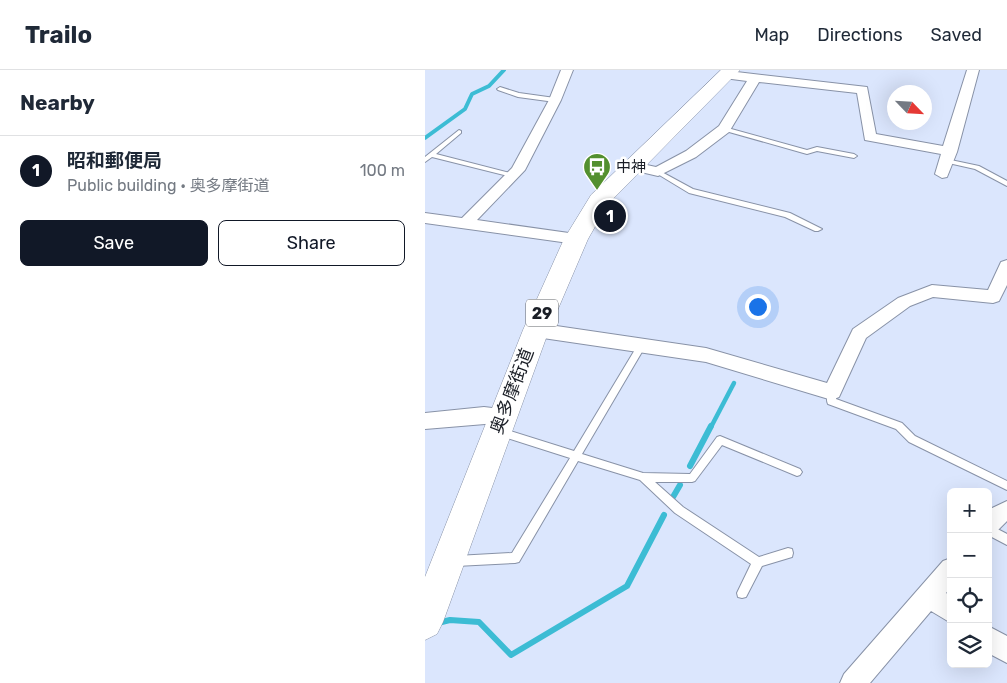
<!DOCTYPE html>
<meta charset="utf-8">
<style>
body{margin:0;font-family:Rubik,"Noto Sans JP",sans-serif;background:#f6f6f7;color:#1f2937}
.controls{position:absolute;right:15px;bottom:15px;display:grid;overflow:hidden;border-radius:8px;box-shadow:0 5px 20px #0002}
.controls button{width:45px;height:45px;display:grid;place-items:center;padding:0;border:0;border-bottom:1px solid #e0e1e3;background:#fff;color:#1f2937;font:25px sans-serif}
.compass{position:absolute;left:462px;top:15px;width:45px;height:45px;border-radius:50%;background:#fff;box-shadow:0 5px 20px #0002;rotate:115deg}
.you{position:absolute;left:332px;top:236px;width:18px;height:18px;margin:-12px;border:4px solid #fff;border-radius:50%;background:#1a73e8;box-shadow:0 0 0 8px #1a73e833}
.badge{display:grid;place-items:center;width:32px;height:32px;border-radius:50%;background:#111827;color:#fff;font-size:16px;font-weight:700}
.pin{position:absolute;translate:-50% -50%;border:2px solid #fff;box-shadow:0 1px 5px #0006}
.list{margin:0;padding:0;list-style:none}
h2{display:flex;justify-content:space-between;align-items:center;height:65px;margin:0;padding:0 20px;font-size:21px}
h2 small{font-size:16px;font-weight:400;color:#747a83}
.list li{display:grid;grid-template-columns:32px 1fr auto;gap:15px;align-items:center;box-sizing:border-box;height:70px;padding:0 20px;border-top:1px solid #e0e1e3}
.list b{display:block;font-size:19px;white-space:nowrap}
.list p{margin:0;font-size:16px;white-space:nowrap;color:#747a83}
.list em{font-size:16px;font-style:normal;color:#747a83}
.actions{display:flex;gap:10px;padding:15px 20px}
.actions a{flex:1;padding:11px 0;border:1px solid #111827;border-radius:8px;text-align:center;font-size:18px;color:#111827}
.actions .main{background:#111827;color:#fff}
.icon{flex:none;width:28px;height:28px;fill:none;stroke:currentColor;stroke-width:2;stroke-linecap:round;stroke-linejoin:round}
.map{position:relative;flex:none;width:582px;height:613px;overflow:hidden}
header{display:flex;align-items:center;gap:30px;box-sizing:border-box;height:70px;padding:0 25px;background:#fff;border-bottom:1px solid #e0e1e3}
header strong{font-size:24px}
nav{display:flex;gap:28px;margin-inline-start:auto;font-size:18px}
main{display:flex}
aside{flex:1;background:#fff}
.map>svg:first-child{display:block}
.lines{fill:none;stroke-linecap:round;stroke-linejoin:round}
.stream-far2{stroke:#3cbcd4;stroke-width:4}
.stream-far1{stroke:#3cbcd4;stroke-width:4.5}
.stream{stroke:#3cbcd4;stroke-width:6}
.lane-casing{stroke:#8892a7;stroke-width:2}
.street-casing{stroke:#8892a7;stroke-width:2}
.primary-casing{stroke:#8892a7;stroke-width:1}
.lane{fill:#fff;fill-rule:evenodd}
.street{fill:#fff;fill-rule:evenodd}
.primary{fill:#fff;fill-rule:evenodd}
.labels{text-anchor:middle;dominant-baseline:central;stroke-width:5;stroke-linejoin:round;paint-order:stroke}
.far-poi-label{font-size:15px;fill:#1a1e26;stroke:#fff;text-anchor:start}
.shield{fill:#fff;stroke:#5f6267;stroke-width:1}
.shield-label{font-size:16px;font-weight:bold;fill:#1a1e26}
.street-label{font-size:18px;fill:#1a1e26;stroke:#fff}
</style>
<header>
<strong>Trailo</strong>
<nav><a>Map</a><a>Directions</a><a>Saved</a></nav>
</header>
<main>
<aside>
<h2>Nearby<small></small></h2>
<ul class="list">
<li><span class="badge">1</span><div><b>昭和郵便局</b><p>Public building · 奥多摩街道</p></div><em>100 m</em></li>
</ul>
<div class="actions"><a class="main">Save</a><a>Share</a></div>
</aside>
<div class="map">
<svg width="582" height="613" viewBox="0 0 582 613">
<rect width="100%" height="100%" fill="#dbe6fd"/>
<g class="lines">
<path class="stream-far2" d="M0,68L40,39L47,24L64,16L79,0"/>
<path class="stream-far1" d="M286,357L309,313"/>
<path class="stream" d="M265,396L286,356
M248,427L255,415
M0,556L25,550L54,552L86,585L202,516L239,445"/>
<defs>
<path id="lane" d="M75,17L94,23L130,28L133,30L130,32L93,27L73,20L72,19Z
M299,57L382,80L392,77L429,84L432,86L429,88L392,81L382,84L297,60V58Z
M34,60L36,61V63L11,84L89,104V106L87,107L7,87L0,92V87Z
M521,89L554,96L582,111V116L550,99L519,92L518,91Z
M233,100L268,119L365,143L397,159L393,161H390L360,147L264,123L231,103L230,102Z
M217,272L221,275L157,384L218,403L265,404L292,367L295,366L375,399L377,402L375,405L372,406L297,375L270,411L267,412H230L258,437L334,487L363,478L367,479L368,483L367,487L337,496L321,527L317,528L313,527L312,523L326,494L250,443L215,410L153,391L94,492L90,493L31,496L27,495L26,491L27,487L31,486L87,483L145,388L73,365L71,362L73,359L76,358L149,381L214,273Z
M407,318L410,319L411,322V329L477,353L490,366L582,411V420L484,372L471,359L403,334C401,330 402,323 404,319Z
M563,454L582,464V475L563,465Z"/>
<path id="street" d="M136,0H148L136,30L100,100L52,150L151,164L157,165L159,169L157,173L151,174L0,153V143L37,148L87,98L124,30Z
M542,0H554L532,82L522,107L517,108L510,104L516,84L440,70L432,23L334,12L304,62L271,87L233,106L203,99L201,96L208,92L231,97L261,81L294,56L322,11L299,8L297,5L303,1L442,17L451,64L518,76Z
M582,190V215L574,231L568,233L508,227L485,236L441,268L414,327L407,330L281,292L111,267L105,265L102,260L105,255L111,253L281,278L402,313L428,259L473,228L507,215L563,220L576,192Z
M59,337L84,340L87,346L84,352L0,359V343Z
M582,431V451L571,462L563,465V440Z
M526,488V517L521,523L526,526V553L506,541L445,613H415L419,604L518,491Z
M563,556L582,566V593L563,583Z"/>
<path id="primary" d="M296,0H315L183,134L163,169L124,260L18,552L12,564L0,570V507L98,260L139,169L166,125Z"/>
</defs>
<use href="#lane" class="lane-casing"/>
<use href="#street" class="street-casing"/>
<use href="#primary" class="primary-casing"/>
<use href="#lane" class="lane"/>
<use href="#street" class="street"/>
<use href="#primary" class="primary"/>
</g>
<defs>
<symbol id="bus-pin" viewBox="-11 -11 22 30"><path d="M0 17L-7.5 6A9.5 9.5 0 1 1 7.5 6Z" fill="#53902f" stroke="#fff"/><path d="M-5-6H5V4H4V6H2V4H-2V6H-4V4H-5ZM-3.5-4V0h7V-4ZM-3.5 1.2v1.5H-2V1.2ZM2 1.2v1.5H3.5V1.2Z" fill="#fff"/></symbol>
</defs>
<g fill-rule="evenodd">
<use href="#bus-pin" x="156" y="81" width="32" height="43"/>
</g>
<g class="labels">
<g class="far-poi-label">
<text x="191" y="97">中神</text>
</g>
<rect class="shield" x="101" y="229.5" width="32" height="27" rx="4"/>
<g class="shield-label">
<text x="117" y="243">29</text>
</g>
<g class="street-label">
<text transform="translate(87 321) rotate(-69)">奥多摩街道</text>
</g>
</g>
</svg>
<div class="controls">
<button>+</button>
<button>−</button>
<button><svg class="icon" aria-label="locate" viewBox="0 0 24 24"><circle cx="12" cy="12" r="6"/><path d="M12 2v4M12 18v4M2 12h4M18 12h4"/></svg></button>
<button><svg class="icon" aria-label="layers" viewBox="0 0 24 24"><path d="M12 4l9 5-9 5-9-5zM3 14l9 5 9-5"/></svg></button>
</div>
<svg class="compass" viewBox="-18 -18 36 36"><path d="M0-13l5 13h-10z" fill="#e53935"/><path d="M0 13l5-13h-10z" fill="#747a83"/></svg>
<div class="you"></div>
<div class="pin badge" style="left:185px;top:146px">1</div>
</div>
</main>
